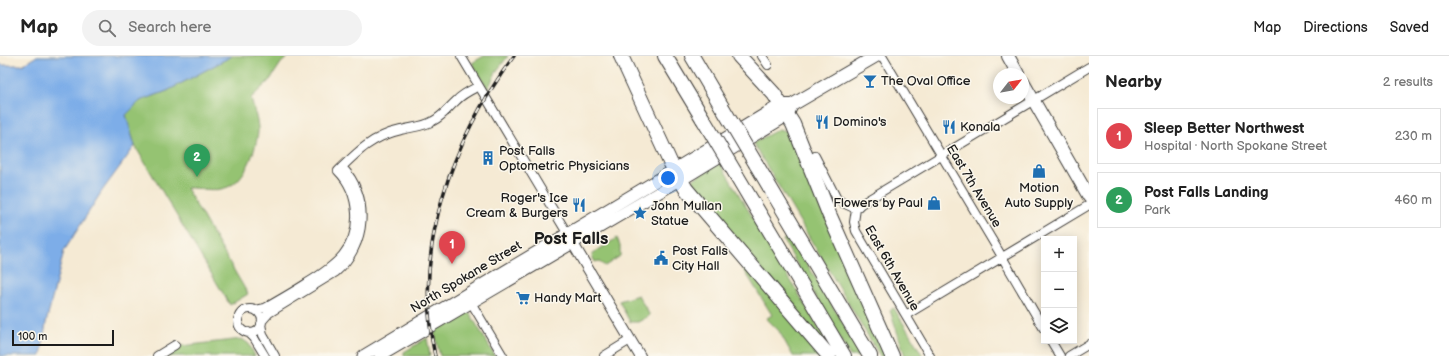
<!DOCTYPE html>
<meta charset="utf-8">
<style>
body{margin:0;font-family:"Balsamiq Sans",sans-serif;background:#f2f2f2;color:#222}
.controls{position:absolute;right:12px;bottom:12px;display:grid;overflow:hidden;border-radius:0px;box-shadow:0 2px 10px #0003}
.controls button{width:36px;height:36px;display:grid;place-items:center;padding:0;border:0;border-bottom:1px solid #e0e0e0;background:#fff;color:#222;font:20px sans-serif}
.compass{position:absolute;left:993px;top:12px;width:36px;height:36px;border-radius:50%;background:#fff;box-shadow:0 2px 10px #0003;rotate:59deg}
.scale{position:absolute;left:12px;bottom:10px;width:102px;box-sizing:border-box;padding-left:4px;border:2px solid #1c1c1c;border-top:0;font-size:11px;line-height:14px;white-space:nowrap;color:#1c1c1c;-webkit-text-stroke:3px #fbf7ec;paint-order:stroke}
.you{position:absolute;left:668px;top:122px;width:14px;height:14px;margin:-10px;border:3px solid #fff;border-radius:50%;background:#1a73e8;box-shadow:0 0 0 6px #1a73e833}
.badge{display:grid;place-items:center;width:26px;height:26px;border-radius:50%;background:#111827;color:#fff;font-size:13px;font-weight:700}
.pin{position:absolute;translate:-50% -33px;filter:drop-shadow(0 1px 2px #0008)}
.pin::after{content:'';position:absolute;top:21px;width:14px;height:12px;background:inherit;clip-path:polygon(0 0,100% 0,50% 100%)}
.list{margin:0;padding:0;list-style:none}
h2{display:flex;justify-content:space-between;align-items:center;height:52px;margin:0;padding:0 16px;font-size:17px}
h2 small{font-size:13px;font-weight:400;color:#767676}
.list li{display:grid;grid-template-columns:26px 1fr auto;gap:12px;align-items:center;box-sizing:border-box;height:56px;margin:0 8px 8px;padding:0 8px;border:1px solid #e0e0e0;border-radius:0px}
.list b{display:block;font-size:15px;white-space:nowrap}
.list p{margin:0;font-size:13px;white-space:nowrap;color:#767676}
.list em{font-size:13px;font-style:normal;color:#767676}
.icon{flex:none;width:22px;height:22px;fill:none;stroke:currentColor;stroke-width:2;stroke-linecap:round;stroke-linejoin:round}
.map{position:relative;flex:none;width:1089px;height:300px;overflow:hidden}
header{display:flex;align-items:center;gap:24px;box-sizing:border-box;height:56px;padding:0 20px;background:#fff;border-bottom:1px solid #e0e0e0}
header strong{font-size:19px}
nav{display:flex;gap:22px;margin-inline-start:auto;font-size:14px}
.search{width:280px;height:36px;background:#f2f2f2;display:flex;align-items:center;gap:10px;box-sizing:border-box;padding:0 14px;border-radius:22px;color:#767676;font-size:15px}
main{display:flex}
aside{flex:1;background:#fff}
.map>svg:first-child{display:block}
.green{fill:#95c372;stroke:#587047}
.water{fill:#7dade8;stroke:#4c6482}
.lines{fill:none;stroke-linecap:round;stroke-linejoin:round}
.minor-casing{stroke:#3d3b38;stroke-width:10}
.tertiary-casing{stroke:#3d3b38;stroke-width:12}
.secondary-casing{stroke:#3d3b38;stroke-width:13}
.primary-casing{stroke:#3d3b38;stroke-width:14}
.motorway-casing{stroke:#3d3b38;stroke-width:16}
.minor{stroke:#fff;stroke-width:8}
.tertiary{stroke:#fff;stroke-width:10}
.secondary{stroke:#fff;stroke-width:11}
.primary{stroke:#fff;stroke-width:12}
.motorway{stroke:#fff;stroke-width:14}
.rail-casing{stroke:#1c1c1c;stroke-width:3.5}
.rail{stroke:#fbf7ec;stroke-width:2;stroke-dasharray:6;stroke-linecap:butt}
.motorway-bridge-casing{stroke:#3d3b38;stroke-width:16;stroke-linecap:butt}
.motorway-bridge{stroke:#fff;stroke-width:14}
.labels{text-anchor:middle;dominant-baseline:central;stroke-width:3;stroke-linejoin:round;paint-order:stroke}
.poi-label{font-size:13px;fill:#1c1c1c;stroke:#fbf7ec;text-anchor:start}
.street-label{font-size:13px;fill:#1c1c1c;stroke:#fbf7ec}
.district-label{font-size:17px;font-weight:bold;fill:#1c1c1c;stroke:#fbf7ec}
</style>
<header>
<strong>Map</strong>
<div class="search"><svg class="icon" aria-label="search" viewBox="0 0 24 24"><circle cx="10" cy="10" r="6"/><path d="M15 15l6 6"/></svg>Search here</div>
<nav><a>Map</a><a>Directions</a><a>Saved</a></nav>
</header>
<main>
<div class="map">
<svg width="1089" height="300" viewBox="0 0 1089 300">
<rect width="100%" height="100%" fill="#fbf7ec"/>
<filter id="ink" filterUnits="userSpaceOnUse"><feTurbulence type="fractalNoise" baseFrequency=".025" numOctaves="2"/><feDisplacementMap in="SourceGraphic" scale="8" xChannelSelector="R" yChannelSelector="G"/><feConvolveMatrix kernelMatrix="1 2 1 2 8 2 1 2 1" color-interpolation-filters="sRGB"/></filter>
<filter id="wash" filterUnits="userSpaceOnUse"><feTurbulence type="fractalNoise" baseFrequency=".012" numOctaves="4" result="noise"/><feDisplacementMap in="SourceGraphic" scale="16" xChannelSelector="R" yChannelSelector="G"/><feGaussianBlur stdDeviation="0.9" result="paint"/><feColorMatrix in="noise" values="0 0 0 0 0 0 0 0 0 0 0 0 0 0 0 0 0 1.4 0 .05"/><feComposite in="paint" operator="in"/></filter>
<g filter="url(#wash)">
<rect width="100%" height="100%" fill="#f5ead4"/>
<path class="green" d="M232,0H289L281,7L270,24L251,42C253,51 259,67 258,76C256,94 246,123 228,131C214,137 200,131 186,132L248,238L230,249L135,90L126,59L140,45L167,35Z
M484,0H508L496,16L488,33L472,7Z
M779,73L785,75L787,73L790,76L888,300H880L753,87Z
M720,107L836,300H833L693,131V124L696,121Z
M790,180L863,300H850L783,184Z
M617,182L620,189V200L605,210L598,205L595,206L592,200V198Z
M746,211L825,300H793L779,275L768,264L767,262L772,259L743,212Z
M638,239L649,258V260L638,266H630L619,245Z
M894,252L923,300H905L890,254Z
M464,255L468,256L471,259L495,300H440L433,271Z
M427,282L430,300H404V296Z
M242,283L249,288L255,300H163L181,290Z"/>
<path class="water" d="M37,0H232L167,35L140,45L126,59L135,90L102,135L64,195L46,267L41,300H0V8L3,9H22Z"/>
</g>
<g filter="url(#ink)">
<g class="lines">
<defs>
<path id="minor" d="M461,0L567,177
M762,0L768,9
M882,0L998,194L1044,273
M815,100L837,143L843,147L856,153
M856,153L861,148L1089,11
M856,153L854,166L856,175L930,300
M469,243L503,300
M238 265a12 12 0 1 1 24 0a12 12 0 1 1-24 0Z
M256,254L265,252C279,244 293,236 307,227C335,210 358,193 356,157C355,141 349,126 338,115C358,95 373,80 401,74C412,71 423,71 433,65C443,60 448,52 456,45C462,38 471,34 479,30
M906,259L1089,149
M262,265L269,257L336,216C367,189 371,141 342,111
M261,268L263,279L275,300
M248,276L254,282L265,300
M1051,285L1060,300
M157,300L175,289
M604,300L630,284
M1069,300L1089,288"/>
<path id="tertiary" d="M569,181L640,300"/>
<path id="secondary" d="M363,300L674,114
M380,300L680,124"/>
<path id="primary" d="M1008,0L1018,18
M1023,26L1089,141
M674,114L781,49H790
M680,124L787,59L792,49L876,0"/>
<path id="motorway" d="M621,0L670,106L686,133L829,300
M665,0L703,63
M692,0L722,51
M739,0L774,38L793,68L829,158L892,300
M756,108L870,300
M737,120L844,300"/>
</defs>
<use href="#minor" class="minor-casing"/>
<use href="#tertiary" class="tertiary-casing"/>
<use href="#secondary" class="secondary-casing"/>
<use href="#primary" class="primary-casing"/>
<use href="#motorway" class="motorway-casing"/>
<use href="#minor" class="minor"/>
<use href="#tertiary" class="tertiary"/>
<use href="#secondary" class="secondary"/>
<use href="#primary" class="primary"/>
<use href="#motorway" class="motorway"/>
<defs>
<path id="rail" d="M435,300C412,194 451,85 514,0"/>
</defs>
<use href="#rail" class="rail-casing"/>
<use href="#rail" class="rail"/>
<defs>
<path id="motorway-bridge" d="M722,51L756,108
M703,63L737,120"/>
</defs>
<use href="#motorway-bridge" class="motorway-bridge-casing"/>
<use href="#motorway-bridge" class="motorway-bridge"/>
</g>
</g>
<defs>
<symbol id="bar-bare" viewBox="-9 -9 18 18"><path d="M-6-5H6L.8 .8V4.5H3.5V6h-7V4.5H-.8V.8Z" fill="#1f6fb2" stroke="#fbf7ec" stroke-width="2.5" paint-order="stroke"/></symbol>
<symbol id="restaurant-bare" viewBox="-9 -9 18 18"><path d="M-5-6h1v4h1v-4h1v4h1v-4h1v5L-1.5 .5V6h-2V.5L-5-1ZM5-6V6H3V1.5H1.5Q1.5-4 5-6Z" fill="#1f6fb2" stroke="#fbf7ec" stroke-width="2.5" paint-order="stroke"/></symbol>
<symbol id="building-bare" viewBox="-9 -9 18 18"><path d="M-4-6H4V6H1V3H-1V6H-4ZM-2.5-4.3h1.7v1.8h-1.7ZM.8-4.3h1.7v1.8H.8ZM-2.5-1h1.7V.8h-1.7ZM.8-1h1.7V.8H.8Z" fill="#1f6fb2" stroke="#fbf7ec" stroke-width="2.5" paint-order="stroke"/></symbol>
<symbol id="shop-bare" viewBox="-9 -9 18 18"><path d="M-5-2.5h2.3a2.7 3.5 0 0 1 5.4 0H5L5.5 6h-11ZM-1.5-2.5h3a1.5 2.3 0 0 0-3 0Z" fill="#1f6fb2" stroke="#fbf7ec" stroke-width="2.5" paint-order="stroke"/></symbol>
<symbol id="sight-bare" viewBox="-9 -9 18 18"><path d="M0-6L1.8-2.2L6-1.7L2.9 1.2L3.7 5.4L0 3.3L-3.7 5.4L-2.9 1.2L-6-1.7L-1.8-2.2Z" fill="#1f6fb2" stroke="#fbf7ec" stroke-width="2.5" paint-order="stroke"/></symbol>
<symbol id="civic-bare" viewBox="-9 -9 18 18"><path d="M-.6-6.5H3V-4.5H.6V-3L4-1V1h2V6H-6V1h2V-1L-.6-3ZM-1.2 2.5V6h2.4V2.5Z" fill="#1f6fb2" stroke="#fbf7ec" stroke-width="2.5" paint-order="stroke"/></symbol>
<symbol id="supermarket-bare" viewBox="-9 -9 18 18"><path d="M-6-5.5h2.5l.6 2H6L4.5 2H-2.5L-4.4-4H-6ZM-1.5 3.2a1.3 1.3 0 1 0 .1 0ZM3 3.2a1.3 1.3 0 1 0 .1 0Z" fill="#1f6fb2" stroke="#fbf7ec" stroke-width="2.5" paint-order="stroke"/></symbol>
</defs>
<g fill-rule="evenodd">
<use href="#bar-bare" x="860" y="15" width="20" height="20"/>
<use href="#restaurant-bare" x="812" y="56" width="20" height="20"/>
<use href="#restaurant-bare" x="939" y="61" width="20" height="20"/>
<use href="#building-bare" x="478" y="92" width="20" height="20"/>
<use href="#shop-bare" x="1029" y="105" width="20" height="20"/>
<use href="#shop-bare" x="924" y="137" width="20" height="20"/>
<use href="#restaurant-bare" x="569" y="139" width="20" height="20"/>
<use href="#sight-bare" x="630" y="147" width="20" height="20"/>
<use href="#civic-bare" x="651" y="192" width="20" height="20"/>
<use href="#supermarket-bare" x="513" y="232" width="20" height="20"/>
</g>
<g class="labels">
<g class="poi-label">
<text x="881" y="25">The Oval Office</text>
<text x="833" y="66">Domino's</text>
<text x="960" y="71">Konala</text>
<text x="499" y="95">Post Falls<tspan x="499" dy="15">Optometric Physicians</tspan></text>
<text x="1039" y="132" text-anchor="middle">Motion<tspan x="1039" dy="15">Auto Supply</tspan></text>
<text x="568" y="142" text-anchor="end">Roger's Ice<tspan x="568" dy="15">Cream &amp; Burgers</tspan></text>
<text x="923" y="147" text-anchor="end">Flowers by Paul</text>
<text x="651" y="150">John Mullan<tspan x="651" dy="15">Statue</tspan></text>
<text x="672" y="195">Post Falls<tspan x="672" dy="15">City Hall</tspan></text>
<text x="534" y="242">Handy Mart</text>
</g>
<g class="street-label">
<text transform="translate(974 130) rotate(59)">East 7th Avenue</text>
<text transform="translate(892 212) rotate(60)">East 6th Avenue</text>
<text transform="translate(466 221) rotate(-31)">North Spokane Street</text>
</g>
<g class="district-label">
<text x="571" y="183">Post Falls</text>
</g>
</g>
</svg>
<div class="controls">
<button>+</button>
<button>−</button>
<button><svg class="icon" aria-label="layers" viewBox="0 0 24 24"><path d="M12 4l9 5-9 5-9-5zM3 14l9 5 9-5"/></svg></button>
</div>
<svg class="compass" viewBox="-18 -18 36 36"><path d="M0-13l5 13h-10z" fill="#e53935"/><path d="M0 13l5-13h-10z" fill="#767676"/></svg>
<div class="scale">100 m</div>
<div class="you"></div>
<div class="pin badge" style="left:452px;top:208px;background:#e0444e">1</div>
<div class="pin badge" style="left:197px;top:121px;background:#2e9e5b">2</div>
</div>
<aside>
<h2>Nearby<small>2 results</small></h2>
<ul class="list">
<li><span class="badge" style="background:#e0444e">1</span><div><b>Sleep Better Northwest</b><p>Hospital · North Spokane Street</p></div><em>230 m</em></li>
<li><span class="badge" style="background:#2e9e5b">2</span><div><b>Post Falls Landing</b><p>Park</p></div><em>460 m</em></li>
</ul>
</aside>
</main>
